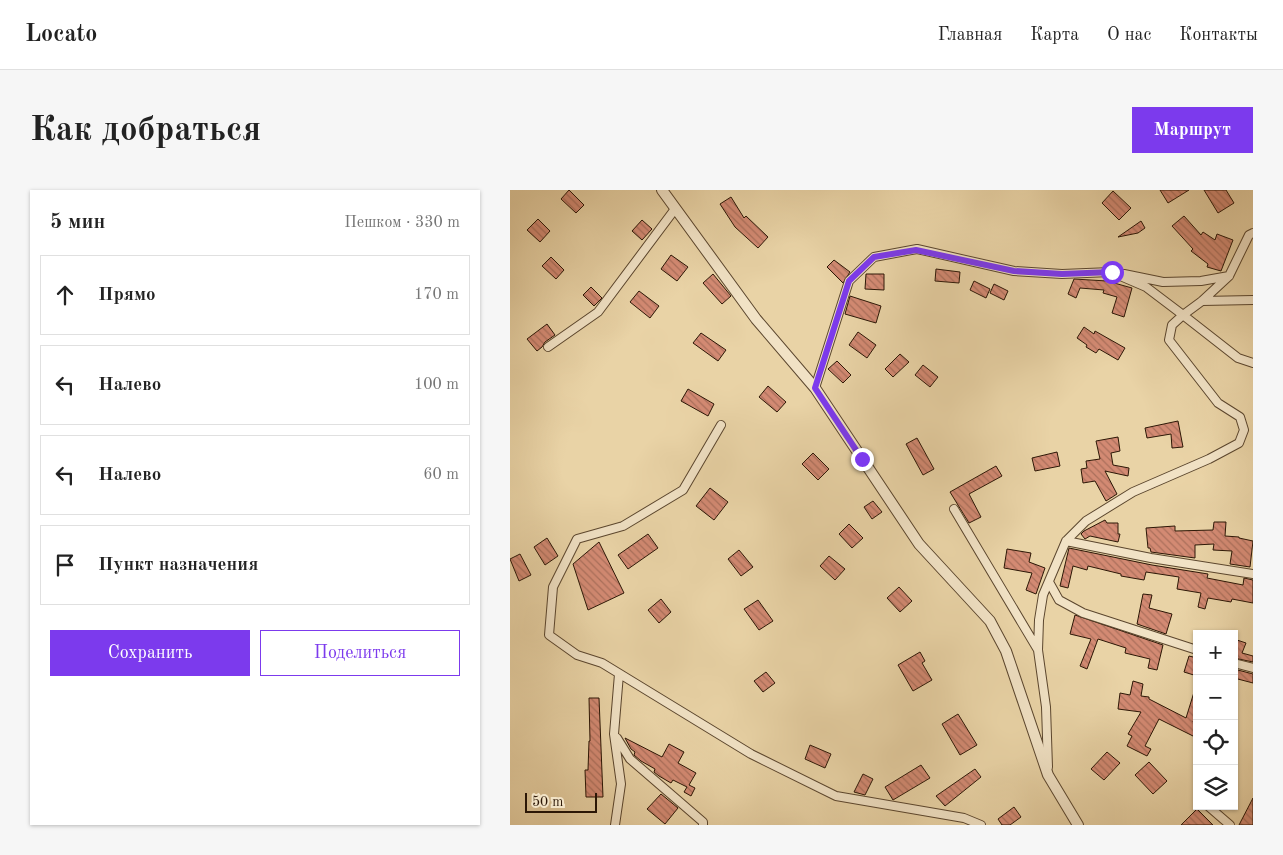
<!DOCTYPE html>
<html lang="ru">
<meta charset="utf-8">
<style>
body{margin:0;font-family:"Old Standard TT",serif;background:#f6f6f6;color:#222}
.controls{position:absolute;right:15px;bottom:15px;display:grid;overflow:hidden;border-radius:0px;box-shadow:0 1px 4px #0004}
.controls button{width:45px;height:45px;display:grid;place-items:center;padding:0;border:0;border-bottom:1px solid #e0e0e0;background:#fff;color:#222;font:25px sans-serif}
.scale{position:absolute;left:15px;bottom:12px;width:72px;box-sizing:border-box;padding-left:5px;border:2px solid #2c1706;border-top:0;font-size:14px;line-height:18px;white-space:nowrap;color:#2c1706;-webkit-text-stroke:4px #f1e2c5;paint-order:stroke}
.stop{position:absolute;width:15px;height:15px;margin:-11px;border:4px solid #7c3aed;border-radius:50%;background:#fff}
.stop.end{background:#7c3aed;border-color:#fff;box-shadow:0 1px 5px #0008}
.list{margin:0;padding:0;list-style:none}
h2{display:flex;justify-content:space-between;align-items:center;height:65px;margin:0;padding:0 20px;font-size:21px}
h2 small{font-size:16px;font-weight:400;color:#767676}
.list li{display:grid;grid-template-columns:32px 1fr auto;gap:15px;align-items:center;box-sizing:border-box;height:80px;margin:0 10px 10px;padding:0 10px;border:1px solid #e0e0e0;border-radius:0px}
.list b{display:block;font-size:19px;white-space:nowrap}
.list em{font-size:16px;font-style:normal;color:#767676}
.actions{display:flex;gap:10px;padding:15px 20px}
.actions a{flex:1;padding:11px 0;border:1px solid #7c3aed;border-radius:0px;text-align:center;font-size:18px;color:#7c3aed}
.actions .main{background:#7c3aed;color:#fff}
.icon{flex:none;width:28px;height:28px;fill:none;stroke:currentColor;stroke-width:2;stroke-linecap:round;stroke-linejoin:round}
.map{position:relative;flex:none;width:743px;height:635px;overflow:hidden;border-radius:0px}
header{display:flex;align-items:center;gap:30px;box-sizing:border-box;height:70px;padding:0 25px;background:#fff;border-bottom:1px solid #e0e0e0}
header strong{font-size:24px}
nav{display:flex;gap:28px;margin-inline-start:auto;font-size:18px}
.intro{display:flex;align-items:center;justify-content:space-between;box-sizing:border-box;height:120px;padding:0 30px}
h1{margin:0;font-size:35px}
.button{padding:12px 22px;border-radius:0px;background:#7c3aed;color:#fff;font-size:18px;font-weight:700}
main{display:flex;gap:30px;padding:0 30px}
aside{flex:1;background:#fff;border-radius:0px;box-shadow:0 1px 4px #0004}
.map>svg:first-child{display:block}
.building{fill:url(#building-back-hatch);stroke:#2c1706}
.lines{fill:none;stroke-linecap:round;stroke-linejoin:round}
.minor-casing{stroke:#5b462e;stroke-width:10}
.tertiary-casing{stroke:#5b462e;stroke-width:12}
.minor{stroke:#f1e2c5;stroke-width:8}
.tertiary{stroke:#f1e2c5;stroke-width:10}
.route{stroke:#7c3aed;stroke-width:6}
</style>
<header>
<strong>Locato</strong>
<nav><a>Главная</a><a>Карта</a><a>О нас</a><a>Контакты</a></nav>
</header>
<div class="intro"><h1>Как добраться</h1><a class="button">Маршрут</a></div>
<main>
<aside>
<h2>5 мин<small>Пешком · 330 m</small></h2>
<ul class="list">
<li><svg class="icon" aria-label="ahead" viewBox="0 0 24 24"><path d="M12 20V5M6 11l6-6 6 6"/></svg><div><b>Прямо</b></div><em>170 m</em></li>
<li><svg class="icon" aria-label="left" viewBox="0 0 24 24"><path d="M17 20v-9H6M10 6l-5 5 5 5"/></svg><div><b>Налево</b></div><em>100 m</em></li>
<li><svg class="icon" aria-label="left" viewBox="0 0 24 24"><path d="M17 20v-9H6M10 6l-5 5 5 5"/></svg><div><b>Налево</b></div><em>60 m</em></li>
<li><svg class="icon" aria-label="arrive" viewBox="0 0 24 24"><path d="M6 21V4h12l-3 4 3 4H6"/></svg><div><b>Пункт назначения</b></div></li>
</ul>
<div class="actions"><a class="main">Сохранить</a><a>Поделиться</a></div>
</aside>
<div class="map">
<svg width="743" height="635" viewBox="0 0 743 635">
<defs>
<pattern id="building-back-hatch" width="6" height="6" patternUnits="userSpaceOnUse" patternTransform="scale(1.25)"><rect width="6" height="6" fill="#d38a73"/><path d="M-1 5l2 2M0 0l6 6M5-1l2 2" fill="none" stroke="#ab705c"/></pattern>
</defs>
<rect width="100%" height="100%" fill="#e9d3a6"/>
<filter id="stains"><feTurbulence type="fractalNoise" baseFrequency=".004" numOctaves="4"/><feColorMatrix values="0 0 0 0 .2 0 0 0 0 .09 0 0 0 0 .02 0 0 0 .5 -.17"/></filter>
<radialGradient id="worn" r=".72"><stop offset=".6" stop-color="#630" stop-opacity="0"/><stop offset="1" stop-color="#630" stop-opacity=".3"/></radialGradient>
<path class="building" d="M59,0L74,15L66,23L51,9Z
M650,0H679L658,13Z
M694,0H716L724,13L708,23Z
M603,1L621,18L609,30L592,13Z
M221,7L234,28L236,26L258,47L248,58L225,37L210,14Z
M674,26L691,45L693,42L705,50L707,44L723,50L711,81L697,77L698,74L681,61L683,59L662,36Z
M28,29L40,41L30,52L17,40Z
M132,30L142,39L132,50L122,41Z
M631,31L635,38L628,43L608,47Z
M161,65L178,77L167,91L151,79Z
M41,67L54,80L46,89L32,76Z
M324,70L340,82L333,93L317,77Z
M426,79L450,82L449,93L425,91Z
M203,84L221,106L212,114L193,93Z
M356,84H374V100L355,99Z
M564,89L597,91L622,98L614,127L602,123L607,107L593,103L594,100L570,98L566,108L558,104Z
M464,91L480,99L476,108L460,100Z
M484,94L498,101L494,110L480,103Z
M81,97L92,108L84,116L73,105Z
M129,101L149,116L140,128L120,112Z
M340,106L371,116L366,133L335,124Z
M37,134L45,145L35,152L32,157L27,161L17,149Z
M574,137L584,144L585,141L615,158L608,170L589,159L586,163L576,157L577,155L567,148Z
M348,142L366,155L357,168L339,155Z
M191,143L216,160L208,171L183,153Z
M390,164L399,172L383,187L375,179Z
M327,171L341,185L333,193L318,179Z
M413,175L428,187L420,197L405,185Z
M258,196L276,212L267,222L249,207Z
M178,199L204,214L198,226L171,211Z
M668,231L673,257L662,258L661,244L637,248L635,238Z
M608,247L610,261L601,263L603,275L619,278L618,286L595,281L607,304L596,311L585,291L573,293L571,279L577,278L576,271L590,269L586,251Z
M407,248L424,279L413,285L396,254Z
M547,262L550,276L525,281L522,268Z
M303,263L319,279L308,290L292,274Z
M486,276L492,286L459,304L471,327L459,333L440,302Z
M200,298L218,312L204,330L186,316Z
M363,311L372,322L362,329L354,317Z
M595,330L597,333H608V344H610L608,352L580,346L575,349L571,344L574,341Z
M704,332H716L715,346L729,347V348L743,351L740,377L720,374L722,361L703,360L704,354L685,355V368L641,362L640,358H638L636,338L665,336V341L703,340Z
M339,334L353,348L342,358L329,344Z
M138,344L148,358L118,379L108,365Z
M37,348L48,366L35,375L24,357Z
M89,352L114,403L78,420L63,374Z
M559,358L642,375L698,384L697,388L733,395L734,388L743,390V413L722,409L721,412L698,408L695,419L688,417L691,403L667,399L669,387L636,382L634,390L611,386V384L578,376L577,380L563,376L558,398L550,396Z
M497,359L521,363L519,372L535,378L526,404L516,400L522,383L494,378Z
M229,360L243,377L231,386L218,369Z
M10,364L21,385L9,391L0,369Z
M319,366L335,379L325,390L310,376Z
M389,397L402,411L390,422L377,408Z
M633,404L642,405L639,418L662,424L656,444L627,434Z
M151,409L161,422L149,433L138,420Z
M248,410L263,431L249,440L234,419Z
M565,425L653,455L647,480L638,478L640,469L615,463L616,458L588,449L577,479L570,476L581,449L560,444Z
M724,449L736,453L732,463L743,466V472L724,468Z
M410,462L415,471L412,473L422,490L403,501L388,475Z
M679,466L687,468V486L674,482Z
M724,479L743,484V493L724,488Z
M256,482L265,493L253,502L244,491Z
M623,491L633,494L631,506L639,507V509L676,528L685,499H687V520L683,532L687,534V548L649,529L635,556L641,559L637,566L617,556L622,546L618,544L631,522L608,519L610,503L620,505Z
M79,508H89L93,607H76L75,580H78L79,551H80Z
M448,524L467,555L450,565L432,534Z
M115,548L152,567L159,554L174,562L168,573L186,583L179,595L185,598L181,606L174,602L177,597L163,590L161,593L149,586L144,582L145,579L131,571L124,565L125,562L121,559Z
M300,555L321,564L315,578L295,569Z
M597,562L610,573L594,590L581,579Z
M639,572L657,591L643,604L625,585Z
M411,575L420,588L383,610L375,597Z
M465,579L471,587L435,616L426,606Z
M353,584L363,589L355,605L344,602Z
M151,604L168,618L155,634L137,619Z
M743,608V635H729Z
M504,617L511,627L500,635H492L488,629Z
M687,619L703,635H671Z"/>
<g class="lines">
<defs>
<path id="minor" d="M743,43L739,45L719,86L692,111L673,125L728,168L743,173
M614,84L653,92L691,91L719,86
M692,111L743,110
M38,157L88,122L165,19
M305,198L339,91L364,67L407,59L504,81L552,84L601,82L636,97L673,125L662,135L659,150L708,213L730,227L734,240L729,253L699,269L623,302L576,331L556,351L533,405L529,430L528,460L536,517L538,577
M211,235L173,300L113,336L67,349L43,397L39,445L67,465L92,473L241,564L326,606L454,628L471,635
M444,319L528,460
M556,351L641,368L743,384
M539,392L549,410L573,423L687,460
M724,473L743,478
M107,548L120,569L193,632V635
M698,616L720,635
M105,635L111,594L104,544L109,484"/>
<path id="tertiary" d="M152,0L246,129L305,198L409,354L480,431L496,461L538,585L568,635"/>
</defs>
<use href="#minor" class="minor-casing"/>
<use href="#tertiary" class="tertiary-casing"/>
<use href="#minor" class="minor"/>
<use href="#tertiary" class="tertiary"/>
</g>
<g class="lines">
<path class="route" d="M352,269L305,198L339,91L364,67L406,60L504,81L552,84L602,82"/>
</g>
<rect width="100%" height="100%" filter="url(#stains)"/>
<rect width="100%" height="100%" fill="url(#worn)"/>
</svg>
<div class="controls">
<button>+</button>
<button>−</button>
<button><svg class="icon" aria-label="locate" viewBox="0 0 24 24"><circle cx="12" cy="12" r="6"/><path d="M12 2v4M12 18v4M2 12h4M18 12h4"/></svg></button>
<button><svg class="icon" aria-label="layers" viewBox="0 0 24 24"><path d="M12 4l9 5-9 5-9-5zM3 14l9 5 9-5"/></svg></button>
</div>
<div class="scale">50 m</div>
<div class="stop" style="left:602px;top:82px"></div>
<div class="stop end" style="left:352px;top:269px"></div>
</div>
</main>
